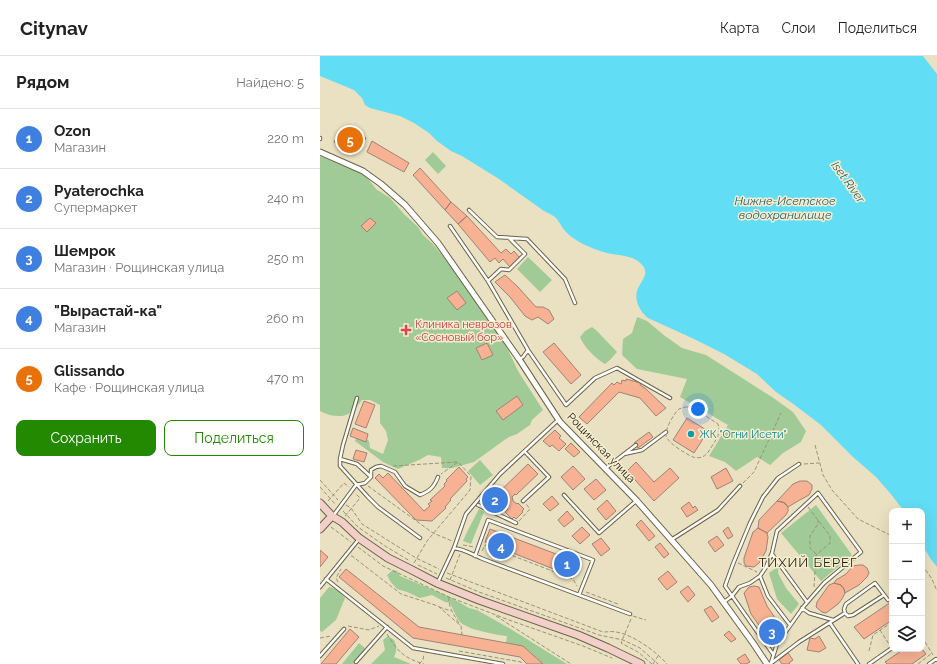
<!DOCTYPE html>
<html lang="ru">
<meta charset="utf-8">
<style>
body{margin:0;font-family:Raleway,sans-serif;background:#f2f2f2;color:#222}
.controls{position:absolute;right:12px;bottom:12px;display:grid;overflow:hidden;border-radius:8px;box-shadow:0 4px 16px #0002}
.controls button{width:36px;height:36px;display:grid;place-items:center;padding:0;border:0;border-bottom:1px solid #e0e0e0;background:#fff;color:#222;font:20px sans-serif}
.you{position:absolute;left:378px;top:353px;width:14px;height:14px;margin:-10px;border:3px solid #fff;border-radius:50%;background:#1a73e8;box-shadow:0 0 0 6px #1a73e833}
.badge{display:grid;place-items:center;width:26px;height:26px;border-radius:50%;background:#228900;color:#fff;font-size:13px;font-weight:700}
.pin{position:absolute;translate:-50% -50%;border:2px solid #fff;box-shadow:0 1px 4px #0006}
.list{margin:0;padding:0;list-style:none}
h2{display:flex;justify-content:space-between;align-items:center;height:52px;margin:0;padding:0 16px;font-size:17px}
h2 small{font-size:13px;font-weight:400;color:#767676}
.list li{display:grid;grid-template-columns:26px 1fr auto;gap:12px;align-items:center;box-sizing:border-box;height:60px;padding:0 16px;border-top:1px solid #e0e0e0}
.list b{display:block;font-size:15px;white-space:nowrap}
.list p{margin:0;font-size:13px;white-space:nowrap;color:#767676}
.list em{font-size:13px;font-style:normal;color:#767676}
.actions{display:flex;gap:8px;padding:12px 16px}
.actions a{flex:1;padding:9px 0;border:1px solid #228900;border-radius:8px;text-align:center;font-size:14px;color:#228900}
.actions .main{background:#228900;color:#fff}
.icon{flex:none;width:22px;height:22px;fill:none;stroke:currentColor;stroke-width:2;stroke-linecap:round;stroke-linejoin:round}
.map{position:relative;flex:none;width:617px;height:608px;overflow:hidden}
header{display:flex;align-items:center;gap:24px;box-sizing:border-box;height:56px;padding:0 20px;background:#fff;border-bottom:1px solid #e0e0e0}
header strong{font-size:19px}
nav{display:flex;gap:22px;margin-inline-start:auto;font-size:14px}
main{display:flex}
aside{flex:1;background:#fff}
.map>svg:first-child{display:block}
.green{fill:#a0cb97}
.water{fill:#61ddf5}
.building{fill:#f7b293;stroke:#a08275}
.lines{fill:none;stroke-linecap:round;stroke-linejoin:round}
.lane-casing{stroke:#6b6347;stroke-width:4.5}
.street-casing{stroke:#6b6347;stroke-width:7}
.secondary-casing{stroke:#6b6347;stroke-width:9}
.path{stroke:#99927a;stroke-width:1;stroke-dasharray:4 2;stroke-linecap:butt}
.lane{stroke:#fff;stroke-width:2.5}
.street{stroke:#fff;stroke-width:5}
.secondary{stroke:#f2d0c9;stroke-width:7}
.health-dot{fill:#e0444e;stroke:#f7eecf;stroke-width:1.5}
.culture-dot{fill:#0f9aa8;stroke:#f7eecf;stroke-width:1.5}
.labels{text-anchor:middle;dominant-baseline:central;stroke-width:3;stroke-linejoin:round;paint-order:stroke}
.health-label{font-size:11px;fill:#be3a42;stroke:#f7eecf;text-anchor:start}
.culture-label{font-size:11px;fill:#0d838f;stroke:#f7eecf;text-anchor:start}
.street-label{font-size:11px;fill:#1e1a0f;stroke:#f7eecf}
.water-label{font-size:12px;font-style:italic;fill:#2a5e69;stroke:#f7eecf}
.quarter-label{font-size:13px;letter-spacing:1px;fill:#1e1a0f;stroke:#f7eecf}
</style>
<header>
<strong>Citynav</strong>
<nav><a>Карта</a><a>Слои</a><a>Поделиться</a></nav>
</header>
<main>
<aside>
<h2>Рядом<small>Найдено: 5</small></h2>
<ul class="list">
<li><span class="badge" style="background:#3f7fe0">1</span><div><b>Ozon</b><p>Магазин</p></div><em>220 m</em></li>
<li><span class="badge" style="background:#3f7fe0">2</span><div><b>Pyaterochka</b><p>Супермаркет</p></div><em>240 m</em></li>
<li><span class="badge" style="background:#3f7fe0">3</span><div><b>Шемрок</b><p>Магазин · Рощинская улица</p></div><em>250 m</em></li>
<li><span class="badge" style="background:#3f7fe0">4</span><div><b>&quot;Вырастай-ка&quot;</b><p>Магазин</p></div><em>260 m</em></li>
<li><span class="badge" style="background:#e8710a">5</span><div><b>Glissando</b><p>Кафе · Рощинская улица</p></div><em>470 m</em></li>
</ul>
<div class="actions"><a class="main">Сохранить</a><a>Поделиться</a></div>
</aside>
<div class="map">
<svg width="617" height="608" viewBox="0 0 617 608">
<rect width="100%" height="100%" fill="#eae1c2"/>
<path class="green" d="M113,96L126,110L118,118L105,104Z
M0,100L37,115L47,121L56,133L70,142L85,159L98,171L103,179L113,188L144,227L180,277L198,315L223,354L212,364L210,369L197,378L189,381L183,385L154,406L132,412H122L121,401L108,399L99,404L78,413L63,406L35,385L37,380L43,381L49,385L50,392L63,398L68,384L66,375L60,367V349L50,344H42C39,348 35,353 31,356C23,363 9,360 0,355Z
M208,201L232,224L220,236L197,213Z
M317,261L327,265L345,280L362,292L386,299L452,341L473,356L486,375L481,386L463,397L450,409L437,401L416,415L405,406L389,400L408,369L360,341L367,323L317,313L302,299L303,283L312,277Z
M272,271L277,275L297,296L290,304L285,308C276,303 263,290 260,281L265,275Z
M160,404L173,419L160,429L148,415Z
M496,449L532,499L501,525L461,477Z
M159,453L164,456L151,488L143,485L147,476Z
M459,510L458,517L466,532L479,548L471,558L457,543L449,517Z
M73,514L77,515L80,520L130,541L149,552L157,554L189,572L247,608H223L203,590L186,587L187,580H185C174,578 148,574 140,566C136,561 133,553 130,547L125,546L112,539L100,542L87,536L77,533L70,525L67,519Z
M9,531C16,532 21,537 25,542L16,564L2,576L0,575V542Z
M68,580L74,584C77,591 77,594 74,601L91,608H51L65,594L63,584Z
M39,587L46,593L33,608H22Z"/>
<path class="water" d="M0,0H603L617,18V511L610,502L602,488V455H584L570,437L556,421L533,401L501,369L472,347L456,336L437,318L404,298L374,283L328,262C321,256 314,246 317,235C319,227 330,219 323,210C315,198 296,200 283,196C271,192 254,185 246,176C242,172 240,167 237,163C233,159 228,157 224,155L179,123L142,100L131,95L117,85L109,77L94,67L80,60L50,52L45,49L42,42L34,34L0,20Z"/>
<path class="building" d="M31,73L46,82L38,94L30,89L28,93L14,86L21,75L28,79Z
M52,85L89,107L84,116L47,96Z
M100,112L131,146L125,154L93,119Z
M131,146L147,160L138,168L125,154Z
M147,160L181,197L186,193L191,198L194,195L200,202L190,211L183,203L179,207L175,202L170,206L138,168Z
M50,162L56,167L47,176L41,170Z
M185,219L198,231L216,251H223L229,254L234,263L228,268L218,261L212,264L205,260L190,241L175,226Z
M137,235L146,247L137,254L127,242Z
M167,287L173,299L162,304L156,292Z
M234,287L261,319L251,328L223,296Z
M306,323L321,327L320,329L325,332L346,352L336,360L320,342L299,336L267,368L259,361L292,327L294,329L297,326L301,328L302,324L306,325Z
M197,340L203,349L183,364L176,355Z
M44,345L55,349L46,372L35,368Z
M367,362L388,375L374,397L353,384Z
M33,372L48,378L46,386L30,380Z
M235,374L241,380L239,382L246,388L239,395L232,389L230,391L223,385Z
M329,376L333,381L318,392L314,387Z
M251,387L260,396L254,401L245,393Z
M36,394L47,397L44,406L33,403Z
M316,406L334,426L350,412L359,422L334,445L307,415Z
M208,408L218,418L196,439L195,438L192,441L193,445L197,448L198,447L204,453L202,455L203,456L196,463L194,461L192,463L185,456L188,453L184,449L176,457L165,451L172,445L171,444Z
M253,410L265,423L253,434L241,421Z
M139,411L148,421L146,423L147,425L130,443L131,444L125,451L126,452L112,465L96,464L55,422L59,418L63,422L68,417L104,455L110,450L108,448L112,445L110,444L125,430L124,428L127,425L126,424Z
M406,412L413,425L397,433L391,421Z
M276,423L286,434L274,444L264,433Z
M480,425H487L492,429V433L489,439L478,445L468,451L463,446L457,445L473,428Z
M232,440L239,448L230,455L223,448Z
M287,444L296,455L286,464L277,453Z
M457,445L465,447L468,451V455L466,459L447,477L438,472L439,464Z
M369,446L373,452L375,450L378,454L367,461L361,452Z
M247,455L254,463L244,471L238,464Z
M321,464L335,480L329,485L316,469Z
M262,471L270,479L260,488L252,480Z
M408,471L413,480L408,483L403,475Z
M438,472L447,477L448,481L446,495L439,507L434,511L426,510L424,507V502L433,476Z
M170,473L260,507L254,521L165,486Z
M397,480L404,489L395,496L388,486Z
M281,482L290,493L281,500L272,488Z
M340,487L349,498L344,502L335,491Z
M0,494L8,501L0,511Z
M539,509H543L547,512L549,517L547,521L539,529L525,537L524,533L521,529L514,527L516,524L526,518L533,510Z
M26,513L99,571L203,590L223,608H207L200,601L93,582L19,521Z
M348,515L357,526L347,534L338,523Z
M514,527L521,529L524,533L525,537L522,543L518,548L506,557L502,556L496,551L497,546L509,529Z
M368,530L375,539L368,546L360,536Z
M434,530L439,531L447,550L460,569V573L458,577L451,580L446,579L431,558L424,537L429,531Z
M571,546L572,548V564L544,583L534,571Z
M391,550L399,561L392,566L384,554Z
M30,573L39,581L16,608H1Z
M409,575L416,583L411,586L404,579Z
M499,580L506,592L499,596L487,594L490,582L495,583Z
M584,593H602L606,598L592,608H567L565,606Z
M468,597L473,604L469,607L470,608H462L459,604Z
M425,598L430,606L426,608H421L417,603Z"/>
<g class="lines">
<defs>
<path id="lane" d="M0,82V83
M149,154L177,181L207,183L245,223L255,247
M130,170L168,225L208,294L246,349L275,322L297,312L350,342
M168,225L181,213L189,214L205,198L189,182
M199,303L203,301L208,294
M37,342L23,389L20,403L37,408L50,420
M304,398L322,394L346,376
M20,403V410L48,441L58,451L100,482
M286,412L316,389
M244,439L279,477L316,445
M203,445L229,421L206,397
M158,449L196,467
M13,460L36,429L45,427L51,421V414L56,411L61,410L75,416L85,430L100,439C110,435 114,431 118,421
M351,484L398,454L420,430
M134,492C144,493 153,499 163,503L310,558
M452,498L487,546
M155,500L168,464L273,504L259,539
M440,520L448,540L470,569
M6,523L93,592L183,608
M118,526L134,492L146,458L180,418L238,364
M0,531L39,483
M404,546L412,540L419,531L430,527L440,520L446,511L452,497L457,475L498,437L541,496L504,527L484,550L457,588L451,607
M482,552L489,557L513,564
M525,557L528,560L533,559L564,539
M510,567L538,608
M453,598L405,530L413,508L430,467L443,441L458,422L479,408
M0,600L24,573
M36,606L67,571
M450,608L479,586L525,557L524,553L526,548L555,527L568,544
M549,608L572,592
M609,608L616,603L617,604"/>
<path id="street" d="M0,96L43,115L61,128L85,149L118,187L199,303L240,366L317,445L391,529L433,587L447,608"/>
<path id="secondary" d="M0,447L12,460L22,466L39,482L68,502L90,513L117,527L159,544L258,579L288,592L321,608
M0,473L12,460"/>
</defs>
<use href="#lane" class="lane-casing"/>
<use href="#street" class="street-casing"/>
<use href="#secondary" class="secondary-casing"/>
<path class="path" d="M365,351H372L398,368C401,378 397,382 392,390C389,395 387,399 382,401C379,402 375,402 373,401C366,398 348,387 346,380C344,375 354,357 359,353C361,352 363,352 365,351Z
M495,389L503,419L512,434L538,463L572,480
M484,408L499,407
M73,410L137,406
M0,424L18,444
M423,427L434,416L461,357
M48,430L113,477L132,485
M0,431L16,449
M8,445L24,427L29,431
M26,449L31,452L42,468L96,502L119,513
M488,451L510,480V487L496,499L494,531
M23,455L38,471L65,490L90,505
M25,460L40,442L35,437
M199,465L210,453L206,448
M11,471L31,486
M143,489L154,491
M38,491L63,510L129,541L189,564L263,590L292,602
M162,495L165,489L253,523L257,530
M496,498L490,492V480L498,468V464
M31,500H32L81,538L118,550L141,570L142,579
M94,507L107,485L150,434L151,420L138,406L121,418
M418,507L437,516
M98,509L117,518
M602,509L612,523L617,535
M127,517L283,576C288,576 292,575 296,576C312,578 337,596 347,608
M126,522L159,536L279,579L303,584L320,592L338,608
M130,524L140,498
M18,526L16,522L21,513
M266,536L298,548
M129,541C128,552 135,560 140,569
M119,551L131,555
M176,560L251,608
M313,560L326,564
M311,563L301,587L318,596L332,608
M28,570L49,574L59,570
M560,574L569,588L572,586
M67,578C78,596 84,602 104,608
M602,581L613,599
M0,582L11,580
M139,595L201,606L202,608
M549,595L553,579L572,566
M99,608L103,604L104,598
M333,608L338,600
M598,608L612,597"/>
<use href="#lane" class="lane"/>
<use href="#street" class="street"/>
<use href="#secondary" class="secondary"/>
</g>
<path class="health-dot" d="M84 268h4v4h4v4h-4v4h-4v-4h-4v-4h4z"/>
<circle class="culture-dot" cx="371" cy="378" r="4"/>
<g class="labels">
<g class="health-label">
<text x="95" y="268">Клиника неврозов<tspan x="95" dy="13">«Сосновый бор»</tspan></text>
</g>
<g class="culture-label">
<text x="379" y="378">ЖК "Огни Исети"</text>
</g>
<g class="street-label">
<text transform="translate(281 392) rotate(46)">Рощинская улица</text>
</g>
<g class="water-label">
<text transform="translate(528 126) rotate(54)">Iset River</text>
<text x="465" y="145">Нижне-Исетское<tspan x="465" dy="14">водохранилище</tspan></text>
</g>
<g class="quarter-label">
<text x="488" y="506">ТИХИЙ БЕРЕГ</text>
</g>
</g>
</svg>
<div class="controls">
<button>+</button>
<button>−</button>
<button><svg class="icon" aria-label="locate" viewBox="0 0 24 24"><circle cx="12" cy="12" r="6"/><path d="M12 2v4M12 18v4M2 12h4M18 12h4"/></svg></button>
<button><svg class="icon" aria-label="layers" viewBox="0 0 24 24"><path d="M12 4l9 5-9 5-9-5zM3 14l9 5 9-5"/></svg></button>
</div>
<div class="you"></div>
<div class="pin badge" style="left:247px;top:508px;background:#3f7fe0">1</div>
<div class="pin badge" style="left:175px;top:444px;background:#3f7fe0">2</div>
<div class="pin badge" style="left:452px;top:576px;background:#3f7fe0">3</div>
<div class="pin badge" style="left:181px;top:490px;background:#3f7fe0">4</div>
<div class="pin badge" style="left:30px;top:84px;background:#e8710a">5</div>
</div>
</main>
